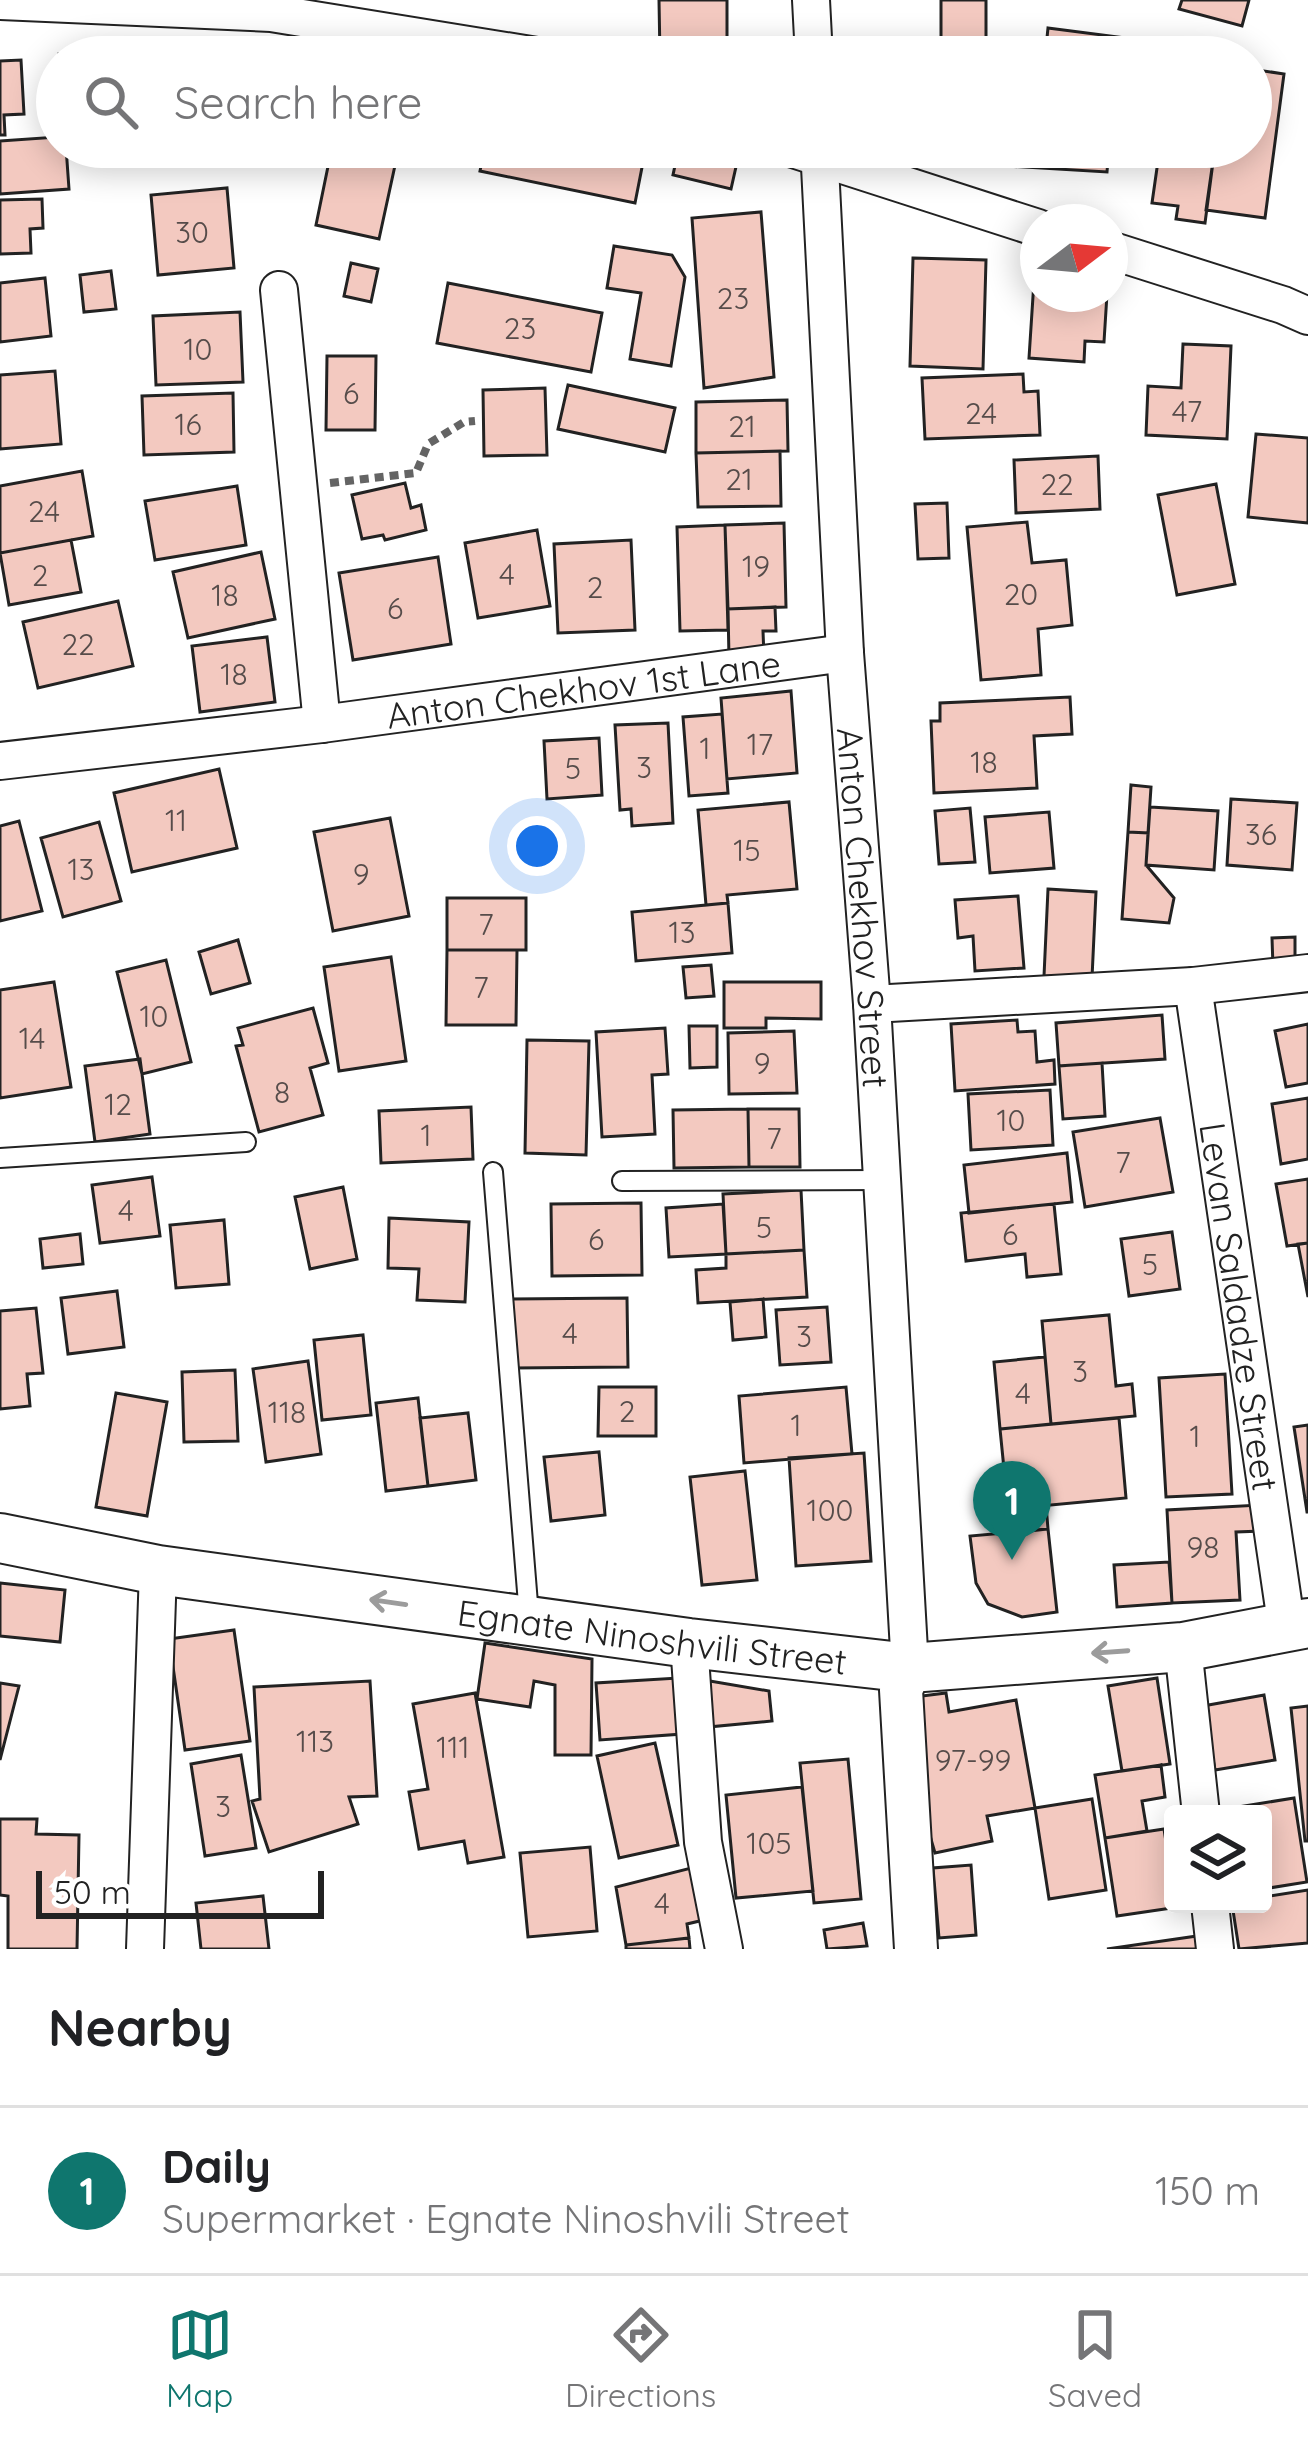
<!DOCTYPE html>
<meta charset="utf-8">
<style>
body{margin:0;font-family:Quicksand,sans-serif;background:#f2f2f2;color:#202124}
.controls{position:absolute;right:36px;bottom:36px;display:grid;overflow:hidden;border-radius:12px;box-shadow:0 6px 30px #0003}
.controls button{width:108px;height:108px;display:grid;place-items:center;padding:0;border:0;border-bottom:3px solid #e0e0e0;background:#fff;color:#202124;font:60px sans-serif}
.compass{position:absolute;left:1020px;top:204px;width:108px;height:108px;border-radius:50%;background:#fff;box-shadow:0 6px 30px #0003;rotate:74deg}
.scale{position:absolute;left:36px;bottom:30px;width:288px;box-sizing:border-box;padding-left:12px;border:6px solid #222;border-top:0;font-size:33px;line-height:42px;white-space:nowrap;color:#222;-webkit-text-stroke:9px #fff;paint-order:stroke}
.you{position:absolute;left:537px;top:846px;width:42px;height:42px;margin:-30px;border:9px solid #fff;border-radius:50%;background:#1a73e8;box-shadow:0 0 0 18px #1a73e833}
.badge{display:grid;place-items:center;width:78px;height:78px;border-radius:50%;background:#0f766e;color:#fff;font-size:39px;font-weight:700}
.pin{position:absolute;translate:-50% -99px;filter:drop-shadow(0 3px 6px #0008)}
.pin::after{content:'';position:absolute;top:63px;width:42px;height:36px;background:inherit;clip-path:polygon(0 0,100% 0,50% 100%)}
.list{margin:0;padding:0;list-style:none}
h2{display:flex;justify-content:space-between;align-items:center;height:156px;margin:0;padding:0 48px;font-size:51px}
h2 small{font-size:39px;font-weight:400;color:#757577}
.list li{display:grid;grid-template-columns:78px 1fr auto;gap:36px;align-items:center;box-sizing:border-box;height:168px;padding:0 48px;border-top:3px solid #e0e0e0}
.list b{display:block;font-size:45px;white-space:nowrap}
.list p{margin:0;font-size:39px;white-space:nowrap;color:#757577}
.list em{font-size:39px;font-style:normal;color:#757577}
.icon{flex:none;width:66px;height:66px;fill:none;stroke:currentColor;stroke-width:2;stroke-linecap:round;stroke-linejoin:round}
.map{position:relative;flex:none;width:1308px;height:1949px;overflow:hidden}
.search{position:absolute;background:#fff;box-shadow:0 6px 30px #0003;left:36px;right:36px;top:36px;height:132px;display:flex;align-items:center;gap:30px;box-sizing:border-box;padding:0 42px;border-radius:66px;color:#757577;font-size:45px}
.sheet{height:324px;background:#fff}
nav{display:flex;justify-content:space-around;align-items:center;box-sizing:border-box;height:168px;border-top:3px solid #e0e0e0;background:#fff;font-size:33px;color:#757577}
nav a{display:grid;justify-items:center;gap:6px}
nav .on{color:#0f766e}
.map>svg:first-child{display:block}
.building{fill:#f3c9c0;stroke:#222;stroke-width:3}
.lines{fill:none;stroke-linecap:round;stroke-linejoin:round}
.service-casing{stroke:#222;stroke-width:22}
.minor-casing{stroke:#222;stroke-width:40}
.tertiary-casing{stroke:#222;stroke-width:46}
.secondary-casing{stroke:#222;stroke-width:52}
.path{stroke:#646464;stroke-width:8;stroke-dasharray:9 6;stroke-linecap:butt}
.service{stroke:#fff;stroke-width:18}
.minor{stroke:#fff;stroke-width:36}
.tertiary{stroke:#fff;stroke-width:42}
.secondary{stroke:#fff;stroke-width:48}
.oneway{stroke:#9c9c9c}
.labels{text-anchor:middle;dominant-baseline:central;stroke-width:9;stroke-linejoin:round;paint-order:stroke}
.number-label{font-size:30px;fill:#564c4a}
.street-label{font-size:36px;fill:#222;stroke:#fff}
</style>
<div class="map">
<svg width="1308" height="1949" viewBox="0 0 1308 1949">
<rect width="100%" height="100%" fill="#fff"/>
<path class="building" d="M659,0H727V57H660Z
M941,0H986V44H941Z
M1182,0H1249L1242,26L1179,9Z
M1048,28L1149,41L1147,57H1045Z
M910,44H986V57H910Z
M121,50L122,57H59V54Z
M21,60L24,114L4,115L5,135H0V61Z
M1251,69L1284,74L1265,218L1206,210L1215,147H1251Z
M57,137V147H66L69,189L0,194V141Z
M84,147H127L128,152L85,155Z
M332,147H399L379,239L316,225Z
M485,147H646L635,203L480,171Z
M679,147L740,149L731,189L673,175Z
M992,147H1109L1107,172L991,165Z
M1160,147H1215L1205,223L1176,219L1178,206L1152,203Z
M227,188L234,268L158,275L151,195Z
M42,199L43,228L30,229L31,253L0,254V200Z
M761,212L774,377L704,388L692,218Z
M614,246L672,255L685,277L671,366L630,359L641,293L607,288Z
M913,258L986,260L983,369L910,366Z
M351,263L378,269L371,302L344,296Z
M111,271L116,309L84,312L80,275Z
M45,278L51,336L0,342V283Z
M1034,281L1038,282V294H1107L1104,342L1085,341L1084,362L1029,358Z
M448,283L602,313L591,372L437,343Z
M240,312L243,382L156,385L153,316Z
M1183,344L1231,346L1227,439L1146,435L1148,386L1181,388Z
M327,356H376L375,430H326Z
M55,371L61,444L0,449V375Z
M1023,374L1024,392L1038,391L1040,435L925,439L922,378Z
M568,385L675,408L665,452L558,429Z
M545,388L547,455L484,456L483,390Z
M233,393L234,452L144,455L142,396Z
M787,400L788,451L696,453V402Z
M1256,434L1308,438V523L1248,517Z
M780,451L781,506L698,507L696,453Z
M1098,456L1100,509L1016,513L1014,460Z
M82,471L93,536L0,553V486Z
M405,483L411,508L421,505L426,530L385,540L383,535L362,539L352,495Z
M1216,484L1235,584L1177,595L1158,495Z
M237,486L246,545L155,560L145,501Z
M947,503L949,558L918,559L915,504Z
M1027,522L1032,563L1066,560L1072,625L1038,629L1041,675L981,680L967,527Z
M784,523L786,607L728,609L725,525Z
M725,525L728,630L680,631L677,527Z
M537,530L550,606L478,618L465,543Z
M71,540L81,592L9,605L0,553Z
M631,540L635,630L558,633L554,544Z
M261,552L275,619L188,638L173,572Z
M438,557L451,644L353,660L339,573Z
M118,601L133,666L38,688L23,622Z
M775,607L776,631H763L764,657L729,658L728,609Z
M267,637L275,702L200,712L192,646Z
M791,691L797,773L727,779L721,698Z
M1070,697L1072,734L1034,736L1037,788L934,793L931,721H940V703Z
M722,714L728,793L689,796L683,717Z
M668,723L673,823L632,826L631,809L620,810L615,725Z
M599,738L602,795L547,799L544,741Z
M219,769L237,848L132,872L114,793Z
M1131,785L1151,787L1148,833L1128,832Z
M1231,799L1297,803L1292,870L1227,865Z
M789,802L797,889L727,895L728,903L706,905L698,810Z
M1150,807L1218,811L1214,870L1146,865Z
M970,808L975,862L939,864L935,811Z
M1049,812L1054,868L990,873L985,817Z
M390,818L409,916L333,931L314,832Z
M19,821L42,911L0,921V826Z
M99,822L121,901L63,917L41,838Z
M1128,832L1148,833L1146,865L1174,898L1169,923L1122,919Z
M1048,889L1096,892L1092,978L1044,976Z
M1018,896L1024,968L975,971L973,936L958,938L955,900Z
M447,898H526V950H447Z
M728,903L732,953L636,961L632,912Z
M1295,937V966L1273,967L1272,938Z
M238,940L250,983L211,994L199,952Z
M447,950H517L516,1025H446Z
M391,957L406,1061L339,1071L324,967Z
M166,960L191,1062L142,1074L117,972Z
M711,965L714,996L686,998L683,967Z
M54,982L71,1087L0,1098V990Z
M724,982H821V1019L766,1018V1028H724Z
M313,1008L328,1063L310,1068L323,1115L259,1132L236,1046L243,1045L238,1028Z
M1162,1015L1165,1059L1059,1066L1056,1023Z
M1017,1020L1018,1032L1035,1031L1037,1062L1054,1060L1055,1084L955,1091L951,1024Z
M1308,1024V1083L1286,1087L1275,1031Z
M689,1026H717V1067L690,1068Z
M665,1028L668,1074L652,1075L655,1134L602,1137L596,1032Z
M794,1031L797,1093L729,1094L728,1033Z
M527,1040L589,1041L586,1155L525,1153Z
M140,1059L150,1134L95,1142L85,1066Z
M1102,1063L1105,1116L1063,1119L1059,1066Z
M1050,1090L1053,1145L971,1150L968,1094Z
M1308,1098V1159L1281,1164L1272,1104Z
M471,1107L473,1159L381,1163L379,1111Z
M748,1109L749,1167L674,1168L673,1110Z
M748,1109H799L800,1167H749Z
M1160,1118L1173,1192L1085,1207L1073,1132Z
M1067,1153L1072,1202L969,1213L964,1165Z
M152,1177L160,1236L100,1243L92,1185Z
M1308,1179V1243L1287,1246L1276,1184Z
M343,1187L357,1259L310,1269L295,1197Z
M801,1190L804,1250L726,1254L723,1194Z
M641,1203L642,1275L552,1276L551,1204Z
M723,1204L726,1254L669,1257L666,1208Z
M1054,1204L1061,1274L1027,1277L1025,1254L966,1261L961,1213Z
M389,1218L469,1222L465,1302L417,1300L419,1269L388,1268Z
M224,1220L229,1284L176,1288L170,1225Z
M1172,1232L1180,1289L1129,1296L1121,1239Z
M80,1234L83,1264L43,1268L40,1239Z
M1308,1243V1297L1298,1244Z
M804,1250L807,1297L698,1303L696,1270L726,1268V1254Z
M117,1291L124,1347L68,1354L61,1298Z
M627,1298L628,1367L513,1368L512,1299Z
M763,1299L766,1337L733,1340L730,1302Z
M827,1307L831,1362L780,1365L776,1310Z
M36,1308L43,1373L27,1374L30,1406L0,1409V1311Z
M1109,1315L1116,1386L1132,1384L1135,1416L1051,1424L1042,1321Z
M363,1335L371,1415L322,1420L314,1340Z
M1045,1357L1051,1424L1000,1429L994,1362Z
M308,1361L321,1454L266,1462L253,1369Z
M235,1370L238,1441L184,1442L182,1372Z
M1225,1374L1232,1494L1166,1497L1159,1378Z
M599,1387H656V1436H598Z
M846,1387L852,1454L744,1463L739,1396Z
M116,1393L167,1402L147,1516L96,1507Z
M418,1398L428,1486L386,1491L376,1403Z
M468,1413L476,1480L428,1486L420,1418Z
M1119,1418L1126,1498L1008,1509L1000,1429Z
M1308,1425V1512H1307L1294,1427Z
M599,1452L605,1515L551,1521L544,1457Z
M864,1453L871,1561L796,1566L789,1458Z
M745,1471L757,1580L702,1585L690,1477Z
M1046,1505L1048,1529L1010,1533L1008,1509Z
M1260,1505L1262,1531L1236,1532L1240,1600L1172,1603L1167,1510Z
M1048,1529L1057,1612L1022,1617L988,1604L976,1583L970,1536Z
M1169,1562L1172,1603L1117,1607L1114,1565Z
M0,1583L65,1590L60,1642L0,1636Z
M234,1630L250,1741L185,1750L169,1639Z
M485,1643L592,1659L591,1755H555V1685L534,1681L530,1707L477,1699Z
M678,1678L682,1734L600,1740L596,1683Z
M1157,1678L1170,1764L1122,1771L1108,1686Z
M704,1680L769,1691L772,1721L708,1727Z
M370,1681L377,1796L349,1797L358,1824L269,1852L252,1801L260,1799L254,1687Z
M0,1683L19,1686L0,1760Z
M475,1693L504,1857L468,1863L464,1841L419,1849L409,1792L428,1789L413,1704Z
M946,1693L949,1712L1016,1700L1035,1808L987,1816L992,1841L935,1853L926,1822L914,1697Z
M1264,1695L1275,1760L1215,1770L1203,1706Z
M1308,1706V1841H1305L1291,1708Z
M655,1743L678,1845L619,1858L597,1756Z
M241,1755L256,1848L205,1856L191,1764Z
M848,1759L861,1899L814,1903L800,1763Z
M1161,1765L1165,1797L1142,1801L1147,1831L1105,1838L1095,1775Z
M802,1787L813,1891L736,1898L726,1795Z
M1294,1798L1307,1882L1263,1889V1814H1239L1238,1807Z
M1092,1799L1106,1890L1049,1899L1035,1808Z
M0,1819H37L36,1834L79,1835L77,1949H8V1896L0,1895Z
M1164,1829L1170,1868L1173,1867V1904L1192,1905L1117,1916L1105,1838Z
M590,1847L597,1931L528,1937L520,1853Z
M971,1865L976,1935L939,1938L933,1868Z
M699,1866L708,1919L687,1924L689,1938L626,1945L616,1887Z
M1308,1890V1943L1239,1949L1232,1904H1263V1897Z
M263,1896L269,1949H201L196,1903Z
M863,1923L867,1946L827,1949L824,1930Z
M1197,1936L1199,1949H1107Z
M689,1938L690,1949H626V1945Z"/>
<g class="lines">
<defs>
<path id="service" d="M0,1158L246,1142
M493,1172L529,1616
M622,1181L882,1180"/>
<g id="minor">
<path d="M811,0L814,57"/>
<path d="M0,1L271,13L543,57"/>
<path d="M787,147L1038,228"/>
<path id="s1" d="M819,147L845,653L872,1004L910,1668"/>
<path d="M1110,250L1283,305L1308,316"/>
<path d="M279,290L322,724"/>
<path id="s2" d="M0,761L322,724L845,653"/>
<path id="s3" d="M1193,986L1287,1629"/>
<path d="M872,1004L1193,986L1308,973"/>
<path d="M689,1643L703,1842L724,1949"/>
<path d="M1183,1647L1201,1814"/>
<path d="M1210,1904L1215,1949"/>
<path d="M145,1949L158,1570"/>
</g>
<path id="tertiary" d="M910,1668L901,1690L916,1949"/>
<g id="secondary">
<path id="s4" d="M0,1538L158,1570L689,1643L910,1668L1183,1647L1308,1623"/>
</g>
</defs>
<use href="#service" class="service-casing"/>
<use href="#minor" class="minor-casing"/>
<use href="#tertiary" class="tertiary-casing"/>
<use href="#secondary" class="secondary-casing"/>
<path class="path" d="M330,483L416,473L428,444L464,422L475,421"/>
<use href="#service" class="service"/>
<use href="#minor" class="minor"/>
<use href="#tertiary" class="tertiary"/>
<use href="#secondary" class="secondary"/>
</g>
<defs><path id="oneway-shaft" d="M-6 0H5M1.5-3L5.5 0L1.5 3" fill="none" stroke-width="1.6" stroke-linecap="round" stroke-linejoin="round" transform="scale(3)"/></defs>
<g class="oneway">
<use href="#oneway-shaft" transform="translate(388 1602) rotate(-172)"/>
<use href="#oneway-shaft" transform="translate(1110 1652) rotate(176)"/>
</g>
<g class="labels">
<g class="number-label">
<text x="192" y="232">30</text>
<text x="733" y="298">23</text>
<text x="520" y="328">23</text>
<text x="198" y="349">10</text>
<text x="351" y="393">6</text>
<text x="1187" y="411">47</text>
<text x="981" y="413">24</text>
<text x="188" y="424">16</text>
<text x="742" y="426">21</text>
<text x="739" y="479">21</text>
<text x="1057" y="484">22</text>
<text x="44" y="511">24</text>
<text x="756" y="566">19</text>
<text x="507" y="574">4</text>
<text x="40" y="575">2</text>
<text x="595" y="587">2</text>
<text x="1021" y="594">20</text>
<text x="225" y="595">18</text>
<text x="395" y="608">6</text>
<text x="78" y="644">22</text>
<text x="234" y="674">18</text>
<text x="760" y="744">17</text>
<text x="705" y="748">1</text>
<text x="984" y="762">18</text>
<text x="644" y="767">3</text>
<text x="573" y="768">5</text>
<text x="176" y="820">11</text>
<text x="1261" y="834">36</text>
<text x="747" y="850">15</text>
<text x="81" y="869">13</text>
<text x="361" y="874">9</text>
<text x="486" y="924">7</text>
<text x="682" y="932">13</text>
<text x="481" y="987">7</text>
<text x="154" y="1016">10</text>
<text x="32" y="1038">14</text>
<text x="762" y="1063">9</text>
<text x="282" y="1092">8</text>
<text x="118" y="1104">12</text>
<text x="1011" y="1120">10</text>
<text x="426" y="1135">1</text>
<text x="774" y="1138">7</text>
<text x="1123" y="1162">7</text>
<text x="126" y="1210">4</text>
<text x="764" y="1227">5</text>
<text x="1010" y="1234">6</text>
<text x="596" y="1239">6</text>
<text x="1150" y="1264">5</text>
<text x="570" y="1333">4</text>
<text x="804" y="1336">3</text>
<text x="1080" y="1371">3</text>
<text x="1023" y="1393">4</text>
<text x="627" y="1411">2</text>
<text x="287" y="1412">118</text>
<text x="796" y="1425">1</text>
<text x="1195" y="1436">1</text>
<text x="830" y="1510">100</text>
<text x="1203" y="1547">98</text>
<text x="315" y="1741">113</text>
<text x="453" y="1747">111</text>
<text x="973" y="1760">97-99</text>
<text x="223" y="1806">3</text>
<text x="769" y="1843">105</text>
<text x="662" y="1903">4</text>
</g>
<g class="street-label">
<text stroke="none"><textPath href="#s2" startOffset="588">Anton Chekhov 1st Lane</textPath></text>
<text stroke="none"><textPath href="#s1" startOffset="762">Anton Chekhov Street</textPath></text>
<text stroke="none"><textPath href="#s3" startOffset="324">Levan Saldadze Street</textPath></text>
<text stroke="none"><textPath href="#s4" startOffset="660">Egnate Ninoshvili Street</textPath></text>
</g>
</g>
</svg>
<div class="controls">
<button><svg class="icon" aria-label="layers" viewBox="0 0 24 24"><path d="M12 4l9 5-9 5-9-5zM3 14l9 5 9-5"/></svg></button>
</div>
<svg class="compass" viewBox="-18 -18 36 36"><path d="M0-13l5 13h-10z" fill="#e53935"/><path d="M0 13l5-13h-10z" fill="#757577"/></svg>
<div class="scale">50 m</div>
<div class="you"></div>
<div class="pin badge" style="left:1012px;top:1560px">1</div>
<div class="search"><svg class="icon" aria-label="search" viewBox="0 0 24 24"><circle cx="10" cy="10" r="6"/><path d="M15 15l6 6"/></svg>Search here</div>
</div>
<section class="sheet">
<h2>Nearby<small></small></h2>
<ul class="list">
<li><span class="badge">1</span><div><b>Daily</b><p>Supermarket · Egnate Ninoshvili Street</p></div><em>150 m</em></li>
</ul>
</section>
<nav>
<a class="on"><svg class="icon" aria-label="map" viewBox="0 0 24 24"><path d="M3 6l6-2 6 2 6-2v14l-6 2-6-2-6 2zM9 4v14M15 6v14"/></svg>Map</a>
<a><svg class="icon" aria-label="directions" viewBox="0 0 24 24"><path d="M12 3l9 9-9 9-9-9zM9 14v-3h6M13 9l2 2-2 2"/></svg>Directions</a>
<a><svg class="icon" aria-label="saved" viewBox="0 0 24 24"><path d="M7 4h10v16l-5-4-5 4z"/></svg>Saved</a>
</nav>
